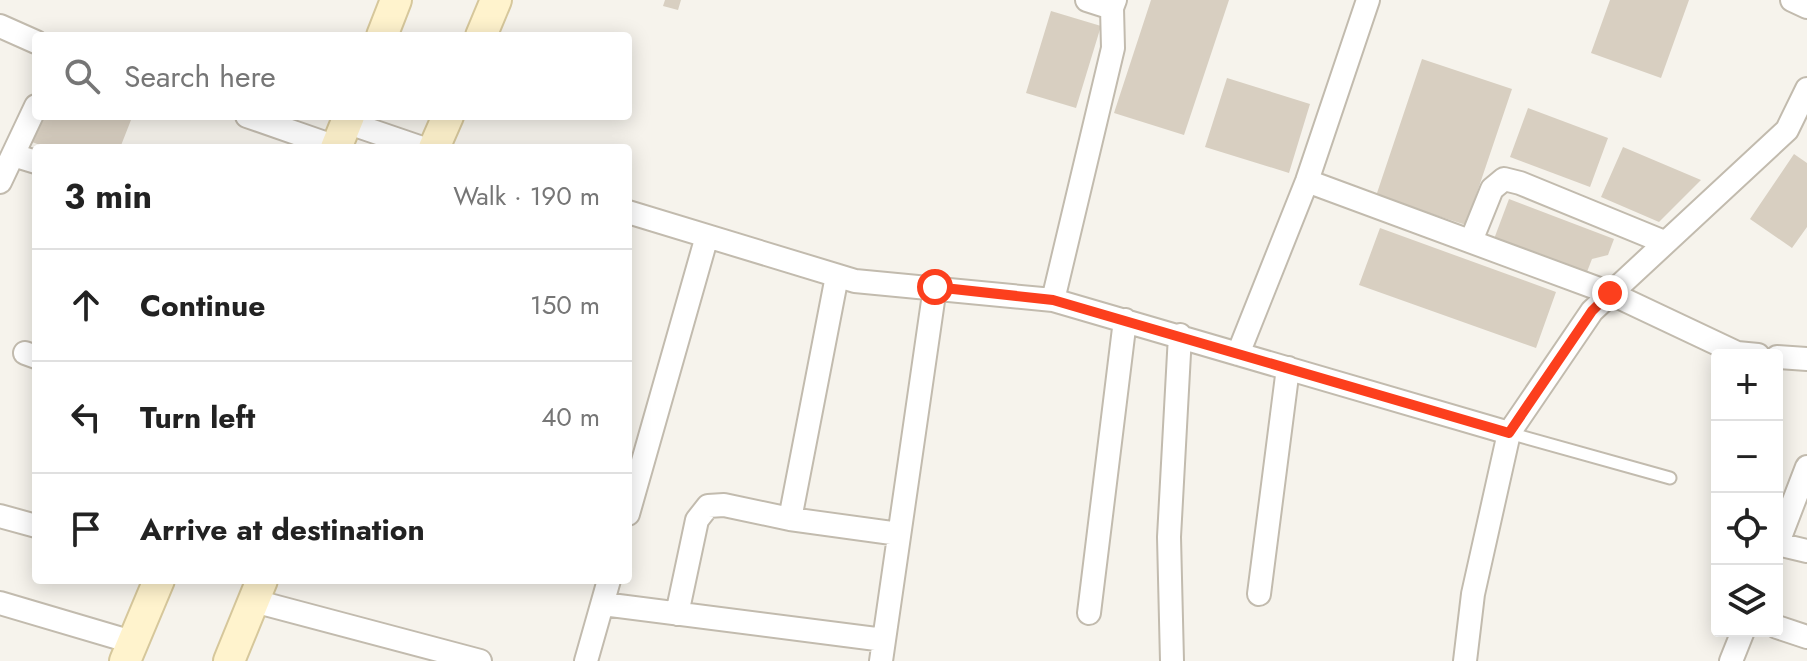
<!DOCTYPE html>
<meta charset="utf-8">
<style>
body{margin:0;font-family:Jost,sans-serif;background:#f6f6f6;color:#222}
.controls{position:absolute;right:24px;bottom:24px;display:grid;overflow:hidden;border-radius:8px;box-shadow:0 4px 20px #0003}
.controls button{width:72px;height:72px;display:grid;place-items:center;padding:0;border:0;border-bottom:2px solid #e0e0e0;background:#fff;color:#222;font:40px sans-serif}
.stop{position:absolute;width:24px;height:24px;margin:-18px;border:6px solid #fc3f1d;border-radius:50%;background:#fff}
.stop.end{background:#fc3f1d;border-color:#fff;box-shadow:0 2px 8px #0008}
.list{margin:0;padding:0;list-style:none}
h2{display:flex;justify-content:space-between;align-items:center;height:104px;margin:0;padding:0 32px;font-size:34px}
h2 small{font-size:26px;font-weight:400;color:#767676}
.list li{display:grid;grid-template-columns:52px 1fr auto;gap:24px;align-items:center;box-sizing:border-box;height:112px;padding:0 32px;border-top:2px solid #e0e0e0}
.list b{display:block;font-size:30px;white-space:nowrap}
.list em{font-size:26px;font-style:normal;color:#767676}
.icon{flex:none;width:44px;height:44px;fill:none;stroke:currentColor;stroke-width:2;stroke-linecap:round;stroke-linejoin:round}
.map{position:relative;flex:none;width:1807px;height:661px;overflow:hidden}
.search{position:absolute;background:#fff;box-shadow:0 4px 20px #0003;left:32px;top:32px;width:600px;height:88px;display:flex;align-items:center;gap:20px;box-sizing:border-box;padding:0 28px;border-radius:8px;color:#767676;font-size:30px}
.panel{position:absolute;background:#fff;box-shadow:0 4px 20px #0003;left:32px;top:144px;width:600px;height:440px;border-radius:8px}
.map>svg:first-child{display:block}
.building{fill:#d8cfc1}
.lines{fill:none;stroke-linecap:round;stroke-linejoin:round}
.lane-casing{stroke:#c2bbae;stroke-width:15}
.street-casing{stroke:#c2bbae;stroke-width:26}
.secondary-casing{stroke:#d6c79b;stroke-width:34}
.lane{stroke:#fff;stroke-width:11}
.street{stroke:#fff;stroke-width:22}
.secondary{stroke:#fff3cd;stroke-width:30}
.route{stroke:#fc3f1d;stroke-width:10}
</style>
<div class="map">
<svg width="1807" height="661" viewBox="0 0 1807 661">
<rect width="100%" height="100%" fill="#f6f3ec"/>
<path class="building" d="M665,0H681L678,10L663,6Z
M1151,0H1229L1184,135L1114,113Z
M1610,0H1689L1661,78L1591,53Z
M1051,11L1101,26L1076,108L1026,93Z
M1422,59L1512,89L1466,225L1376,196Z
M1227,78L1310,104L1289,173L1205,147Z
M1528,108L1608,138L1590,187L1510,157Z
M42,116H119L131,120L120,148H48L32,142Z
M1623,147L1701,180L1659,222L1601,197Z
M1794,154L1807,163V227L1792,248L1750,219Z
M1509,199L1614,239L1608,255L1592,259L1583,282L1491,247Z
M1380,228L1556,292L1536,348L1359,285Z"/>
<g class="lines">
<defs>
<path id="lane" d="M1509,433L1670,478"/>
<path id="street" d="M1087,0L1112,8L1115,0
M1792,0L1807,7
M0,26L36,42
M247,116L336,147
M346,122L422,148
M13,155L36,162
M1307,181L1610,293L1737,353L1758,355
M0,182L36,106
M628,212L855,281L1053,300L1509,433L1592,311L1787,130L1807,89
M1471,241L1492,189L1504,179L1520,183L1664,242
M1053,300L1113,48L1112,8
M25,353L36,357
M1238,354L1307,181L1368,0
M1777,357L1807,359
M628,514L707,236
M0,516L36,526
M790,519L837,276
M1777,544L1807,551
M1777,545L1807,467
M1259,594L1288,368
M254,601L480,661
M0,603L132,642
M603,604L884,640
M1089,613L1125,320
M677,614L697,520L708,506L724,505L790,519L899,534
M1777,627L1807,637
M586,661L609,580
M881,661L935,287
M1172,661L1169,537L1180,335
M1465,661L1473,594L1509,433
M1731,661L1743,631"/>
<path id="secondary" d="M382,36L396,0
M481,36L496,0
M336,148L349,116
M434,148L448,116
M125,661L159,580
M229,661L262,580"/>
</defs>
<use href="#lane" class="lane-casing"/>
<use href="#street" class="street-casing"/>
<use href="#secondary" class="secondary-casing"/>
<use href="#lane" class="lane"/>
<use href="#street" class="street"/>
<use href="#secondary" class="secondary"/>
</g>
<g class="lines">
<path class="route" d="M935,287L1053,300L1509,433L1592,311L1610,293"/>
</g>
</svg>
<div class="controls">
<button>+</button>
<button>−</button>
<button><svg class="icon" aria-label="locate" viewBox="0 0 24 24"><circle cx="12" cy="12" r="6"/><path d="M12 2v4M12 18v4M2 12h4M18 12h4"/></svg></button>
<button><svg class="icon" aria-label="layers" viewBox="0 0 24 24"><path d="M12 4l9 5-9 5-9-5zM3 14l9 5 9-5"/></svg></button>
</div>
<div class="stop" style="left:935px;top:287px"></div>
<div class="stop end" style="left:1610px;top:293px"></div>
<div class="search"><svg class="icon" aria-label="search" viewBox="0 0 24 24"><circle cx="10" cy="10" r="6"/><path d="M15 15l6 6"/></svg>Search here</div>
<section class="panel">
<h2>3 min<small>Walk · 190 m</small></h2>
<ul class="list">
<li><svg class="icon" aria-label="ahead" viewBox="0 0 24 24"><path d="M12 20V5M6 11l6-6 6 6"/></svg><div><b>Continue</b></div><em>150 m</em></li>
<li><svg class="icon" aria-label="left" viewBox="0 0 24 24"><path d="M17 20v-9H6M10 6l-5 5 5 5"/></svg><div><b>Turn left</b></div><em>40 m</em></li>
<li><svg class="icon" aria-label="arrive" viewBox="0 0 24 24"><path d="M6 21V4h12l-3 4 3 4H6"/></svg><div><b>Arrive at destination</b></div></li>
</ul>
</section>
</div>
